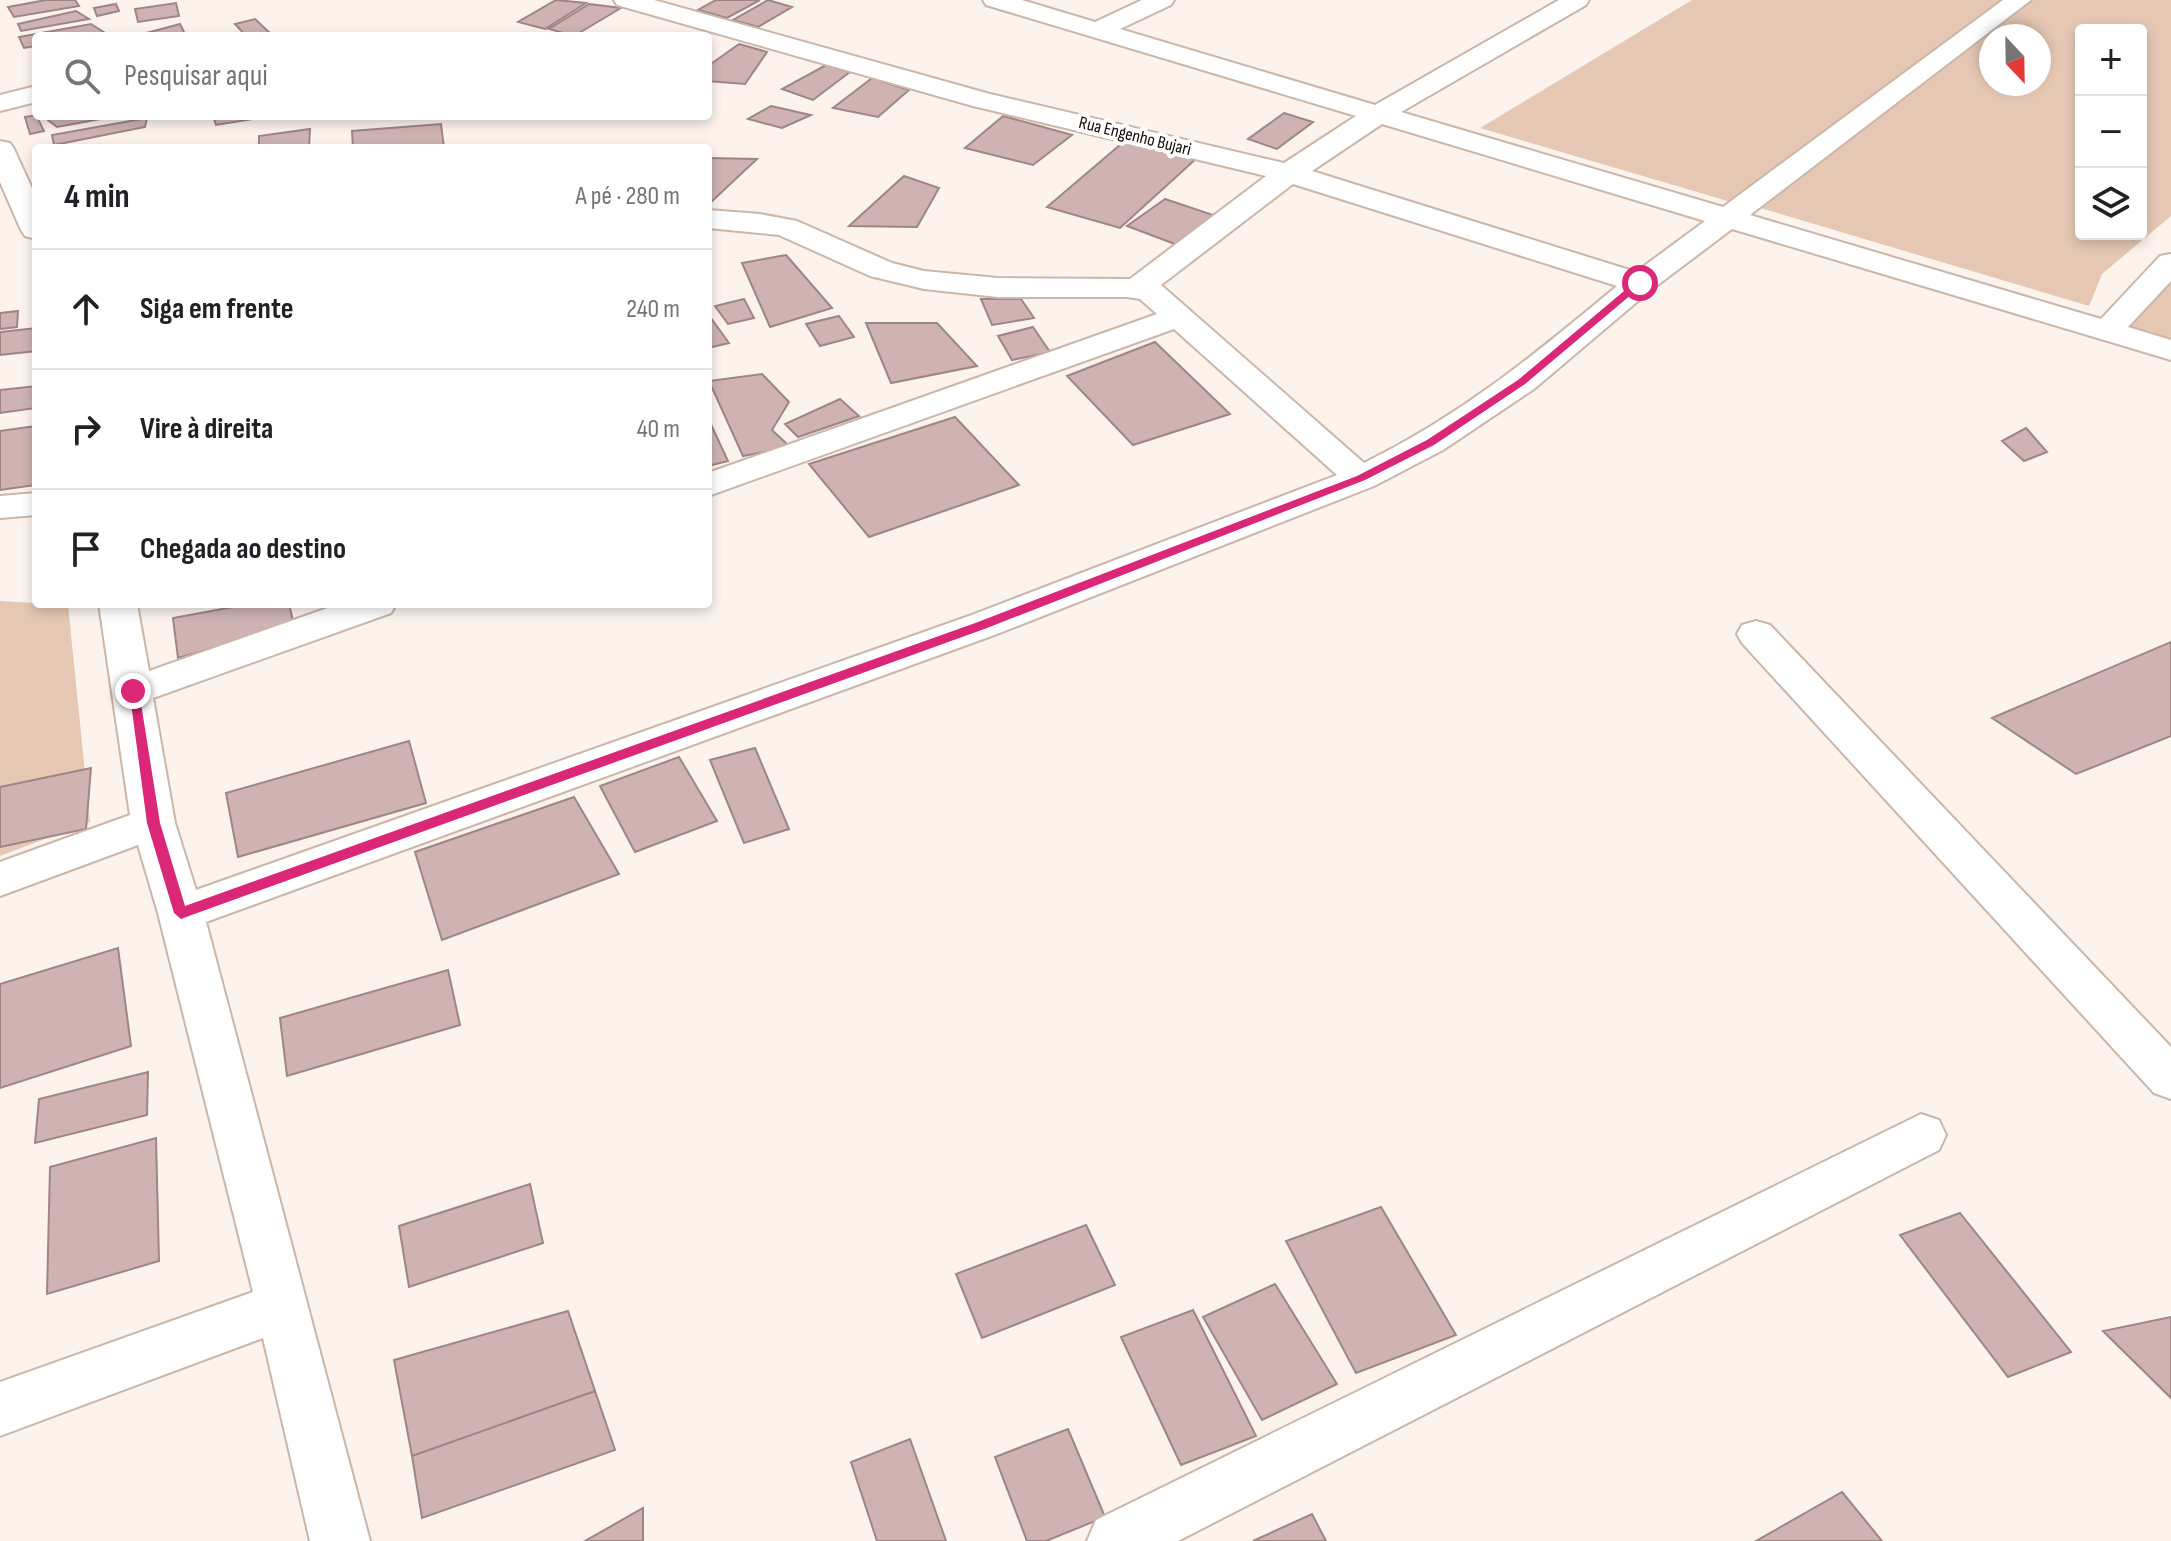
<!DOCTYPE html>
<html lang="pt">
<meta charset="utf-8">
<style>
body{margin:0;font-family:"Sofia Sans Condensed",sans-serif;background:#f6f6f6;color:#202124}
.controls{position:absolute;right:24px;top:24px;display:grid;overflow:hidden;border-radius:8px;box-shadow:0 4px 12px #0003}
.controls button{width:72px;height:72px;display:grid;place-items:center;padding:0;border:0;border-bottom:2px solid #e0e0e0;background:#fff;color:#202124;font:40px sans-serif}
.compass{position:absolute;left:1979px;top:24px;width:72px;height:72px;border-radius:50%;background:#fff;box-shadow:0 4px 12px #0003;rotate:158deg}
.stop{position:absolute;width:24px;height:24px;margin:-18px;border:6px solid #db2777;border-radius:50%;background:#fff}
.stop.end{background:#db2777;border-color:#fff;box-shadow:0 2px 8px #0008}
.list{margin:0;padding:0;list-style:none}
h2{display:flex;justify-content:space-between;align-items:center;height:104px;margin:0;padding:0 32px;font-size:34px}
h2 small{font-size:26px;font-weight:400;color:#757577}
.list li{display:grid;grid-template-columns:52px 1fr auto;gap:24px;align-items:center;box-sizing:border-box;height:120px;padding:0 32px;border-top:2px solid #e0e0e0}
.list b{display:block;font-size:30px;white-space:nowrap}
.list em{font-size:26px;font-style:normal;color:#757577}
.icon{flex:none;width:44px;height:44px;fill:none;stroke:currentColor;stroke-width:2;stroke-linecap:round;stroke-linejoin:round}
.map{position:relative;flex:none;width:2171px;height:1541px;overflow:hidden}
.search{position:absolute;background:#fff;box-shadow:0 4px 12px #0003;left:32px;top:32px;width:680px;height:88px;display:flex;align-items:center;gap:20px;box-sizing:border-box;padding:0 28px;border-radius:8px;color:#757577;font-size:30px}
.panel{position:absolute;background:#fff;box-shadow:0 4px 12px #0003;left:32px;top:144px;width:680px;height:464px;border-radius:8px}
.map>svg:first-child{display:block}
.green{fill:#e5c7b3;fill-rule:evenodd}
.building{fill:#ceb3b2;stroke:#9f8584;stroke-width:2}
.lines{fill:none;stroke-linecap:round;stroke-linejoin:round}
.minor-casing{stroke:#cbb6a8;stroke-width:4}
.minor{fill:#fff;fill-rule:evenodd}
.route{fill:#db2777}
.labels{text-anchor:middle;dominant-baseline:central;stroke-width:8;stroke-linejoin:round;paint-order:stroke}
.far-street-label{font-size:18px;fill:#110a06;stroke:#fff}
</style>
<div class="map">
<svg width="2171" height="1541" viewBox="0 0 2171 1541">
<rect width="100%" height="100%" fill="#fcf3ed"/>
<path class="green" d="M1692,0H2002L1731,202L1480,128Z
M2019,0H2171V216L2102,274L2089,306L1744,203ZM2081,30H2141V234H2081ZM1991,36H2039V84H1991Z
M2171,263V350L2107,331Z
M0,601L68,605L90,822L0,856Z"/>
<path class="building" d="M46,0H75L79,6L14,17L8,7Z
M556,0L586,3L545,29L518,22Z
M716,0H760L727,18L698,10Z
M768,0L792,7L758,27L733,20Z
M176,3L179,16L138,22L135,9Z
M116,4L119,11L97,16L94,8Z
M589,4L621,8L574,36L549,29Z
M76,11L89,19L21,31L18,24Z
M255,19L272,35L246,36L235,24Z
M91,24L105,33L36,36V46L24,48L19,37Z
M180,24L186,36L139,35Z
M739,44L767,52L745,84L708,81V66Z
M826,65L850,72L813,100L782,89Z
M872,78L909,90L878,117L833,108Z
M771,106L811,115L782,128L748,119Z
M1284,113L1313,122L1277,149L1248,139Z
M36,115L44,131L30,134L25,117Z
M48,116H117L57,127L44,117Z
M213,116H271L216,125Z
M1003,116L1072,135L1033,165L965,148Z
M147,118L145,127L54,145L52,135Z
M441,124L444,148H353L352,131Z
M310,129L309,148H259V136Z
M1128,138L1198,157L1120,228L1047,207Z
M708,158L757,159L708,205Z
M904,176L939,188L917,227L849,226Z
M1165,199L1213,215L1175,244L1127,226Z
M786,255L832,308L770,327L742,263Z
M744,299L754,318L728,324L715,306Z
M981,299H1021L1034,318L992,325Z
M18,311L17,327L0,329V313Z
M708,314L729,343L708,348Z
M839,316L854,337L820,346L806,324Z
M866,323H937L977,366L891,383Z
M1033,327L1050,352L1012,360L998,336Z
M36,328V351L0,355V332Z
M1155,342L1230,414L1133,445L1067,376Z
M762,374L789,402L772,430L790,447L743,456L709,381Z
M36,386V408L0,413V390Z
M840,399L859,416L798,437L785,424Z
M955,417L1019,485L869,537L809,464Z
M708,418L728,461L708,466Z
M36,426V485L0,490V431Z
M2026,428L2047,452L2024,461L2002,441Z
M249,604H289L294,625L178,658L173,618Z
M2171,642V736L2076,774L1992,718Z
M409,741L426,803L238,857L226,793Z
M755,748L789,829L744,843L710,760Z
M679,757L717,821L635,852L600,786Z
M91,768L86,829L0,847V787Z
M574,797L619,874L442,940L415,852Z
M118,948L131,1046L0,1088V984Z
M448,970L460,1025L287,1076L280,1018Z
M148,1072L147,1115L35,1143L39,1099Z
M156,1138L159,1261L47,1294L50,1167Z
M530,1184L543,1243L409,1287L399,1226Z
M1381,1207L1456,1335L1356,1373L1286,1241Z
M1960,1213L2071,1352L2008,1377L1900,1235Z
M1086,1225L1115,1285L982,1338L956,1274Z
M1275,1284L1337,1384L1262,1420L1203,1317Z
M1193,1310L1256,1436L1181,1465L1121,1337Z
M568,1311L595,1391L412,1456L394,1360Z
M2171,1317V1398L2103,1331Z
M595,1391L615,1450L422,1518L412,1456Z
M1068,1429L1105,1517L1046,1541H1027L995,1457Z
M910,1439L946,1541H877L851,1462Z
M1842,1492L1882,1541H1756Z
M643,1508V1541H585Z
M1312,1514L1326,1541H1253Z"/>
<g class="lines">
<defs>
<path id="minor" d="M614,0H654L990,94L1284,163L1356,116L986,5L983,0H1022L1095,22L1142,0H1174L1171,5L1120,29L1375,105L1559,0H1589L1586,5L1401,112L1723,207L2003,0H2031L1750,215L2101,319L2160,256L2171,254V281L2128,327L2171,340V360L1732,229L1651,290L1534,389L1443,450L1374,486L997,634L206,922L370,1541H310L263,1338L0,1436V1382L253,1292L158,913L138,845L0,896V862L130,815L99,604H137L149,671L339,604H396L391,613L153,698L175,823L196,890L969,616L1337,475L1174,329L708,496V473L1157,314L1140,299L1127,297H998L924,289L870,276L779,235L708,228V210L760,214L797,221L892,263L924,271L998,278L1130,279L1266,176L973,106L617,5ZM1382,124L1705,221L1636,272L1312,171ZM1293,184L1617,286C1534,355 1463,414 1364,463L1161,285Z
M36,86V102L0,111V95Z
M0,141L10,143L14,149L36,197V239L25,236L21,230L0,182Z
M36,493V515L0,518V496Z
M1756,621L1770,625L2171,1047V1099L2154,1093L1742,643L1737,634L1742,625Z
M1921,1114L1939,1120L1946,1135L1939,1150L1178,1541H1087L1096,1520Z"/>
</defs>
<use href="#minor" class="minor-casing"/>
<use href="#minor" class="minor"/>
</g>
<path class="route" d="M1636,281L1645,283L1525,384L1434,445L1365,480L987,628L186,917L181,919L174,913L147,823L129,688L139,691L160,823L185,906L978,622L1357,476L1427,440L1518,380Z"/>
<g class="labels">
<g class="far-street-label">
<text transform="translate(1135 136) rotate(14)">Rua Engenho Bujari</text>
</g>
</g>
</svg>
<div class="controls">
<button>+</button>
<button>−</button>
<button><svg class="icon" aria-label="layers" viewBox="0 0 24 24"><path d="M12 4l9 5-9 5-9-5zM3 14l9 5 9-5"/></svg></button>
</div>
<svg class="compass" viewBox="-18 -18 36 36"><path d="M0-13l5 13h-10z" fill="#e53935"/><path d="M0 13l5-13h-10z" fill="#757577"/></svg>
<div class="stop" style="left:1640px;top:283px"></div>
<div class="stop end" style="left:133px;top:691px"></div>
<div class="search"><svg class="icon" aria-label="search" viewBox="0 0 24 24"><circle cx="10" cy="10" r="6"/><path d="M15 15l6 6"/></svg>Pesquisar aqui</div>
<section class="panel">
<h2>4 min<small>A pé · 280 m</small></h2>
<ul class="list">
<li><svg class="icon" aria-label="ahead" viewBox="0 0 24 24"><path d="M12 20V5M6 11l6-6 6 6"/></svg><div><b>Siga em frente</b></div><em>240 m</em></li>
<li><svg class="icon" aria-label="right" viewBox="0 0 24 24"><path d="M7 20v-9h11M14 6l5 5-5 5"/></svg><div><b>Vire à direita</b></div><em>40 m</em></li>
<li><svg class="icon" aria-label="arrive" viewBox="0 0 24 24"><path d="M6 21V4h12l-3 4 3 4H6"/></svg><div><b>Chegada ao destino</b></div></li>
</ul>
</section>
</div>
